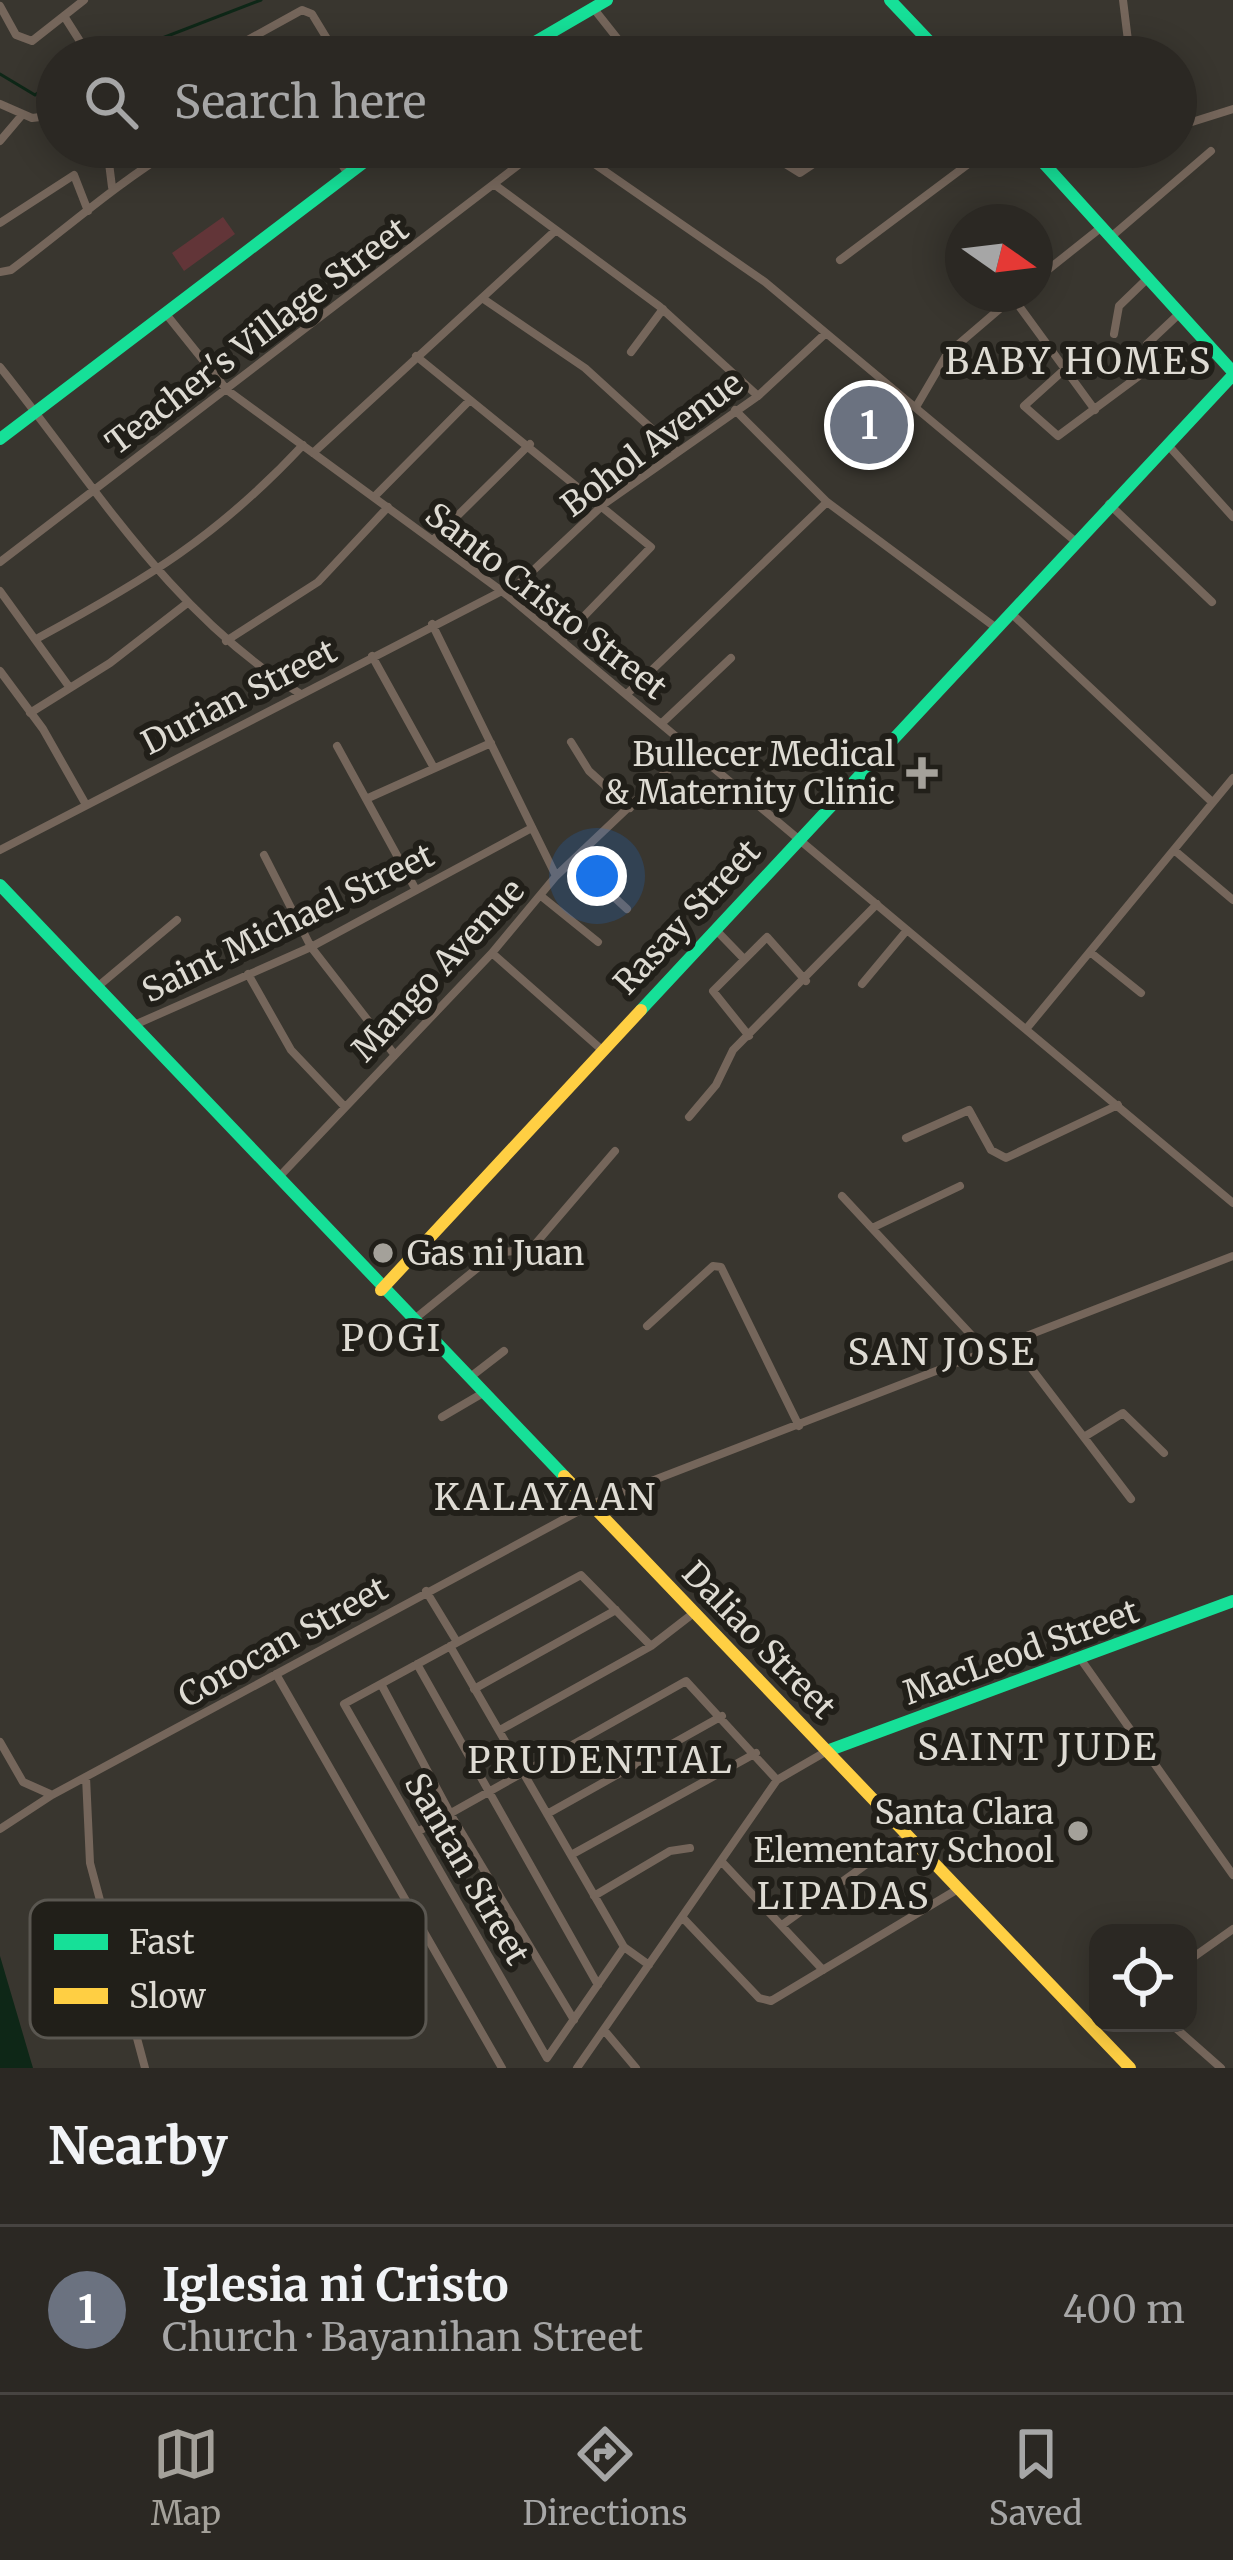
<!DOCTYPE html>
<meta charset="utf-8">
<style>
body{margin:0;font-family:Merriweather,serif;background:#373430;color:#f1f3f6}
.controls{position:absolute;right:36px;bottom:36px;display:grid;overflow:hidden;border-radius:24px;box-shadow:0 6px 30px #0003}
.controls button{width:108px;height:108px;display:grid;place-items:center;padding:0;border:0;border-bottom:3px solid #474441;background:#2b2823;color:#f1f3f6;font:60px sans-serif}
.compass{position:absolute;left:945px;top:204px;width:108px;height:108px;border-radius:50%;background:#2b2823;box-shadow:0 6px 30px #0003;rotate:104deg}
.you{position:absolute;left:597px;top:876px;width:42px;height:42px;margin:-30px;border:9px solid #fff;border-radius:50%;background:#1a73e8;box-shadow:0 0 0 18px #1a73e833}
.badge{display:grid;place-items:center;width:78px;height:78px;border-radius:50%;background:#a4a19a;color:#fff;font-size:39px;font-weight:700}
.pin{position:absolute;translate:-50% -50%;border:6px solid #fff;box-shadow:0 3px 12px #0006}
.list{margin:0;padding:0;list-style:none}
h2{display:flex;justify-content:space-between;align-items:center;height:156px;margin:0;padding:0 48px;font-size:51px}
h2 small{font-size:39px;font-weight:400;color:#a6a6a6}
.list li{display:grid;grid-template-columns:78px 1fr auto;gap:36px;align-items:center;box-sizing:border-box;height:168px;padding:0 48px;border-top:3px solid #474441}
.list b{display:block;font-size:45px;white-space:nowrap}
.list p{margin:0;font-size:39px;white-space:nowrap;color:#a6a6a6}
.list em{font-size:39px;font-style:normal;color:#a6a6a6}
.icon{flex:none;width:66px;height:66px;fill:none;stroke:currentColor;stroke-width:2;stroke-linecap:round;stroke-linejoin:round}
.map{position:relative;flex:none;width:1233px;height:2068px;overflow:hidden}
.search{position:absolute;background:#2b2823;box-shadow:0 6px 30px #0003;left:36px;right:36px;top:36px;height:132px;display:flex;align-items:center;gap:30px;box-sizing:border-box;padding:0 42px;border-radius:66px;color:#a6a6a6;font-size:45px}
.sheet{height:324px;background:#2b2823}
nav{display:flex;justify-content:space-around;align-items:center;box-sizing:border-box;height:168px;border-top:3px solid #474441;background:#2b2823;font-size:33px;color:#a6a6a6}
nav a{display:grid;justify-items:center;gap:6px}
nav .on{color:#a4a19a}
.map>svg:first-child{display:block}
.garden{fill:#623538}
.water{fill:#0e2717}
.lines{fill:none;stroke-linecap:round;stroke-linejoin:round}
.stream{stroke:#0e2717;stroke-width:3}
.street{stroke:#75665b;stroke-width:8}
.fast{stroke:#16e098;stroke-width:12}
.slow{stroke:#ffcf43;stroke-width:12}
.poi-dot{fill:#a4a19a;stroke:#211f19;stroke-width:4.5}
.labels{text-anchor:middle;dominant-baseline:central;stroke-width:12;stroke-linejoin:round;paint-order:stroke}
.street-label{font-size:33px;fill:#dedbd3;stroke:#211f19}
.poi-label{font-size:33px;fill:#dedbd3;stroke:#211f19;text-anchor:end}
.neighbourhood-label{font-size:36px;letter-spacing:3px;fill:#dedbd3;stroke:#211f19}
.key{fill:#211f19;stroke:#5a5751;stroke-width:3}
.key-label{font-size:33px;fill:#dedbd3}
</style>
<div class="map">
<svg width="1233" height="2068" viewBox="0 0 1233 2068">
<rect width="100%" height="100%" fill="#39362f"/>
<path class="garden" d="M223,217L235,234L184,271L172,253Z"/>
<path class="water" d="M0,1956L30,2058L33,2068H0Z"/>
<g class="lines">
<path class="stream" d="M113,57L261,0
M0,74L35,95L57,79"/>
<path class="street" d="M1123,0L1130,57
M0,6L16,35L32,41L84,0
M594,9L632,57
M64,16L90,57
M217,57L302,10L312,14L329,42L323,57
M0,104L32,118L57,115
M1176,127L1233,109
M0,141L22,115
M107,147L112,187
M331,147L348,174
M570,147L765,282L1075,541
M758,147L800,173L839,147
M495,185L659,306L758,396
M0,223L74,175L88,211
M1112,236L1211,151
M840,260L991,147
M0,272L11,270C67,228 117,183 177,147
M1035,280L1103,226
M1011,295L1095,410
M485,300L585,368L675,450
M166,314L227,390L507,595L1233,1203
M1114,334L1119,306L1149,277
M631,352L663,309
M416,356L651,547L562,639
M0,367C93,483 170,613 299,693
M1065,369L1024,406L1058,436L1151,367L1147,344L1180,313
M916,407L947,354L1017,294
M735,410L827,502L995,627
M1167,444L1233,517
M313,453L556,230
M374,497L470,400
M1109,504L1212,602
M433,540L530,444
M0,562L542,147
M0,591L70,688
M507,595L604,504L758,396L826,333
M1012,614L1212,802
M432,624L556,876
M38,638C147,579 218,536 303,445
M226,641L318,582L388,507
M372,656L434,768
M0,671L43,729L85,803
M628,693L827,502
M30,713L110,663L186,604
M662,723L731,658
M571,742L589,771L630,808
M337,746L416,890
M366,799L491,743
M0,850L502,591
M1174,850L1233,900
M264,855L311,947L394,1054
M574,860L627,909
M541,896L598,942
M715,929L744,959
M1090,952L1141,993
M492,953L602,1050
M248,974L291,1050L345,1107
M862,984L907,930
M96,988L177,920
M132,1026L311,947L528,830
M1027,1028L1233,778
M749,1036L713,991L767,937L806,981
M689,1117L716,1085L733,1050L877,904
M906,1138L969,1110L991,1150L1006,1158L1118,1105
M279,1177L492,953L556,876L690,749
M842,1196L988,1353
M872,1228L960,1186
M412,1321L496,1253L531,1249L615,1151
M647,1326L713,1266L721,1267L799,1426
M1012,1343L1131,1499
M469,1378L504,1351
M442,1417L483,1393
M1084,1437L1123,1413L1164,1453
M426,1591L457,1642
M450,1646L624,1947L649,1965
M1082,1661L1233,1875
M417,1664L598,1985
M276,1674L502,2068
M381,1684L451,1815L574,2020
M474,1689L616,1610
M500,1730L651,1646L695,1612
M0,1742L23,1782L50,1794
M86,1777L90,1863L145,2068
M547,1814L722,1716
M0,1829L52,1795L592,1504L1233,1256
M419,1831L686,1681L777,1780
M571,1855L756,1753
M722,1862L823,1970
M594,1896L670,1851L690,1848
M683,1918L759,1998L771,2001L958,1889
M782,1925L907,1835
M624,1947L547,2058L344,1704L581,1575L651,1646
M1188,1961L1233,1929
M1170,2023L1221,2068
M604,2030L636,2068
M577,2068L777,1780L827,1751"/>
<path class="fast" d="M890,0L944,57
M509,57L607,0
M1029,147L1233,372
M0,439L384,147
M0,885L564,1476
M641,1010L1233,375
M827,1751L1233,1601"/>
<path class="slow" d="M381,1290L641,1010
M564,1476L1130,2068"/>
</g>
<g class="poi-dot">
<path d="M916 755h12v12h12v12h-12v12h-12v-12h-12v-12h12z"/>
<circle cx="383" cy="1253" r="12"/>
<circle cx="1078" cy="1831" r="12"/>
</g>
<g class="labels">
<g class="street-label">
<text transform="translate(257 336) rotate(-37)">Teacher's Village Street</text>
<text transform="translate(652 444) rotate(-37)">Bohol Avenue</text>
<text transform="translate(546 601) rotate(38)">Santo Cristo Street</text>
<text transform="translate(239 697) rotate(-27)">Durian Street</text>
<text transform="translate(687 917) rotate(-47)">Rasay Street</text>
<text transform="translate(288 923) rotate(-26)">Saint Michael Street</text>
<text transform="translate(438 970) rotate(-47)">Mango Avenue</text>
<text transform="translate(759 1640) rotate(46)">Daliao Street</text>
<text transform="translate(283 1642) rotate(-29)">Corocan Street</text>
<text transform="translate(1021 1652) rotate(-20)">MacLeod Street</text>
<text transform="translate(467 1869) rotate(60)">Santan Street</text>
</g>
<g class="poi-label">
<text x="895" y="754">Bullecer Medical<tspan x="895" dy="38">&amp; Maternity Clinic</tspan></text>
<text x="407" y="1253" text-anchor="start">Gas ni Juan</text>
<text x="1054" y="1812">Santa Clara<tspan x="1054" dy="38">Elementary School</tspan></text>
</g>
<g class="neighbourhood-label">
<text x="1079" y="361">BABY HOMES</text>
<text x="392" y="1338">POGI</text>
<text x="942" y="1352">SAN JOSE</text>
<text x="546" y="1497">KALAYAAN</text>
<text x="1038" y="1747">SAINT JUDE</text>
<text x="601" y="1760">PRUDENTIAL</text>
<text x="844" y="1896">LIPADAS</text>
</g>
</g>
<rect x="30" y="1900" width="396" height="138" rx="18" class="key"/>
<rect x="54" y="1934" width="54" height="16" fill="#16e098"/>
<rect x="54" y="1988" width="54" height="16" fill="#ffcf43"/>
<g class="key-label">
<text x="129" y="1954">Fast</text>
<text x="129" y="2008">Slow</text>
</g>
</svg>
<div class="controls">
<button><svg class="icon" aria-label="locate" viewBox="0 0 24 24"><circle cx="12" cy="12" r="6"/><path d="M12 2v4M12 18v4M2 12h4M18 12h4"/></svg></button>
</div>
<svg class="compass" viewBox="-18 -18 36 36"><path d="M0-13l5 13h-10z" fill="#e53935"/><path d="M0 13l5-13h-10z" fill="#a6a6a6"/></svg>
<div class="you"></div>
<div class="pin badge" style="left:869px;top:425px;background:#6b7280">1</div>
<div class="search"><svg class="icon" aria-label="search" viewBox="0 0 24 24"><circle cx="10" cy="10" r="6"/><path d="M15 15l6 6"/></svg>Search here</div>
</div>
<section class="sheet">
<h2>Nearby<small></small></h2>
<ul class="list">
<li><span class="badge" style="background:#6b7280">1</span><div><b>Iglesia ni Cristo</b><p>Church · Bayanihan Street</p></div><em>400 m</em></li>
</ul>
</section>
<nav>
<a class="on"><svg class="icon" aria-label="map" viewBox="0 0 24 24"><path d="M3 6l6-2 6 2 6-2v14l-6 2-6-2-6 2zM9 4v14M15 6v14"/></svg>Map</a>
<a><svg class="icon" aria-label="directions" viewBox="0 0 24 24"><path d="M12 3l9 9-9 9-9-9zM9 14v-3h6M13 9l2 2-2 2"/></svg>Directions</a>
<a><svg class="icon" aria-label="saved" viewBox="0 0 24 24"><path d="M7 4h10v16l-5-4-5 4z"/></svg>Saved</a>
</nav>
